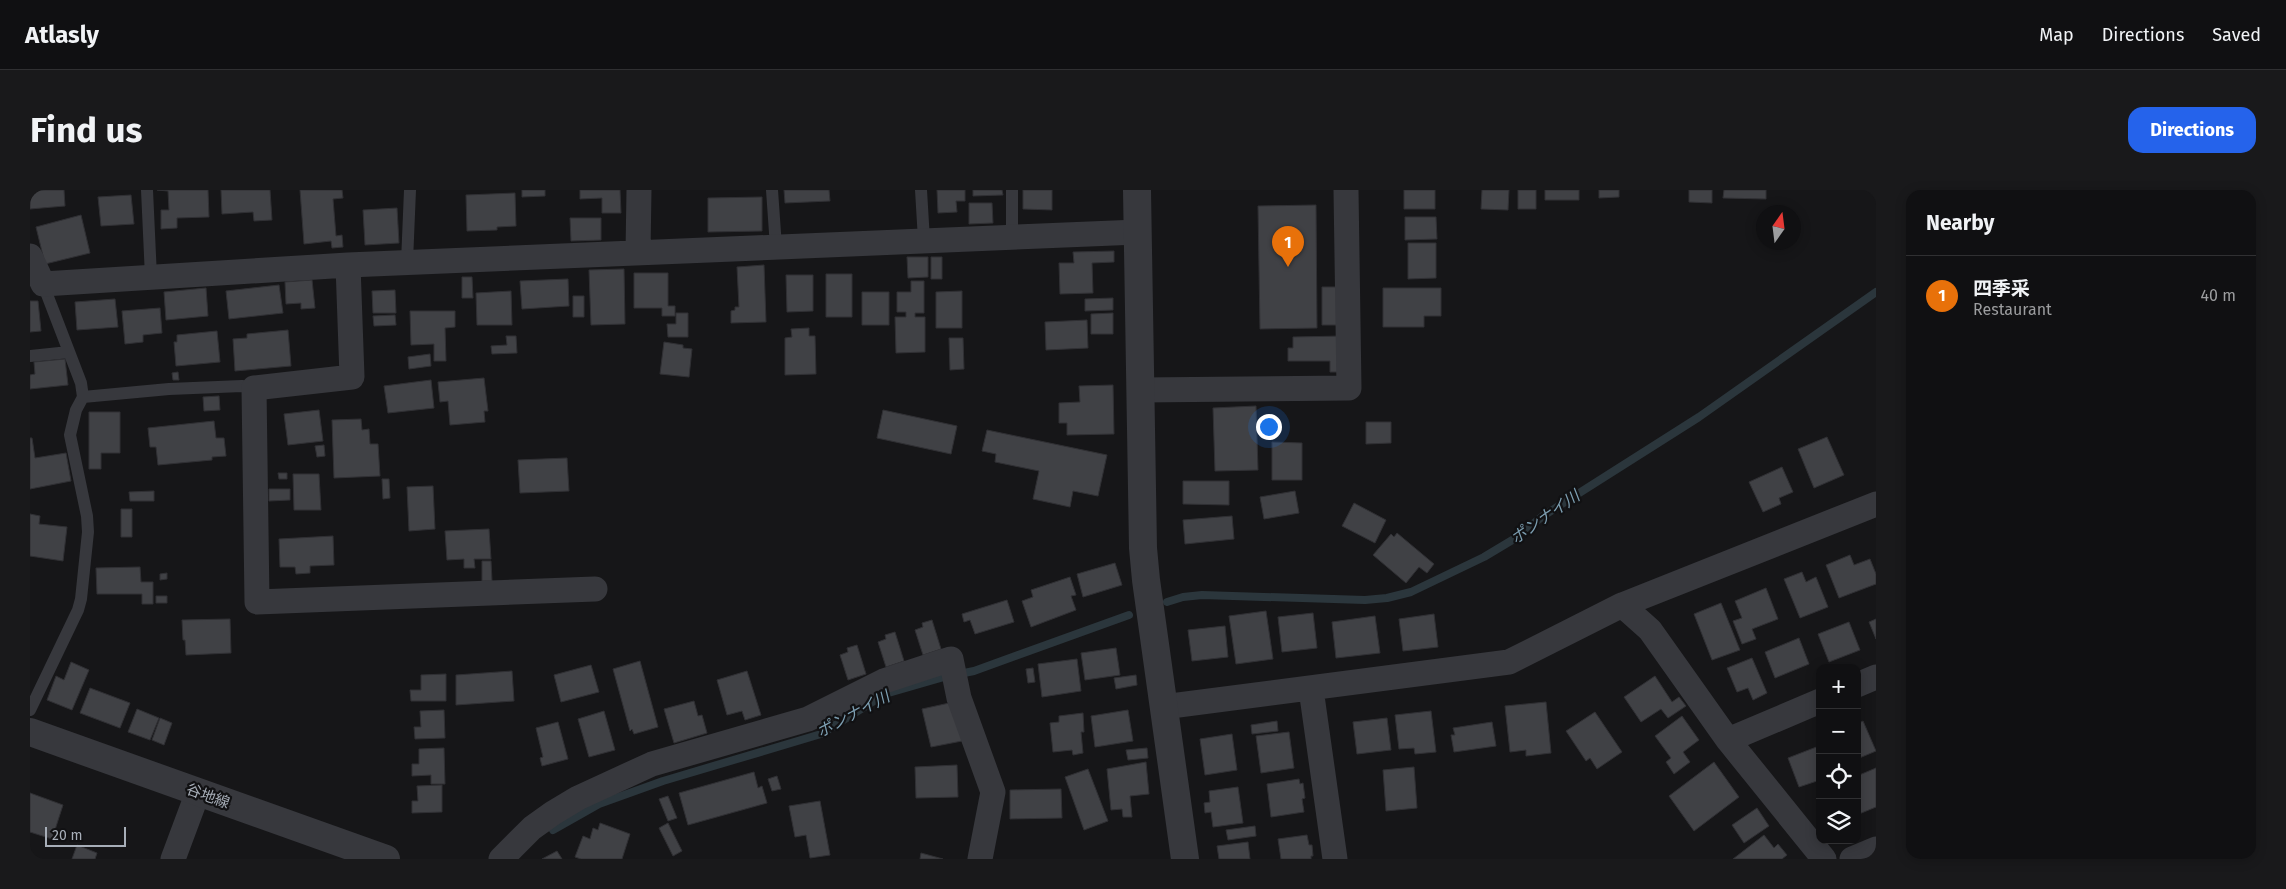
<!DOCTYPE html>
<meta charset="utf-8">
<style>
body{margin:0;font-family:"Fira Sans","Noto Sans JP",sans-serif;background:#19191b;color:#f1f3f6}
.controls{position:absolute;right:15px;bottom:15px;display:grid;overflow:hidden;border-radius:10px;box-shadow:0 2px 12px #0003}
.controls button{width:45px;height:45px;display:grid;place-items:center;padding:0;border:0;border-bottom:1px solid #303032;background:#101012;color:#f1f3f6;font:25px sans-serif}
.compass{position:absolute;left:1726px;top:15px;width:45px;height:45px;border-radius:50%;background:#101012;box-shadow:0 2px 12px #0003;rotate:14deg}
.scale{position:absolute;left:15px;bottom:12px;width:81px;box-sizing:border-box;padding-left:5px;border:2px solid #a7aeb8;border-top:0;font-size:14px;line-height:18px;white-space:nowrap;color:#a7aeb8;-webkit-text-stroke:4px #111113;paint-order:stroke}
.you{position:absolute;left:1238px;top:236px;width:18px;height:18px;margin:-12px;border:4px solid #fff;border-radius:50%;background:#1a73e8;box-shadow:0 0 0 8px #1a73e833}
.badge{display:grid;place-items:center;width:32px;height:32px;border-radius:50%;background:#2563eb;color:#fff;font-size:16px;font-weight:700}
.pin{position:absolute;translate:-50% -41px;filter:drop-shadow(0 1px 2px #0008)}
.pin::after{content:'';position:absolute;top:26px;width:18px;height:15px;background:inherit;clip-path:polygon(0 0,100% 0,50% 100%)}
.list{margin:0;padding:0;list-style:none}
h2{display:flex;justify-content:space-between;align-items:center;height:65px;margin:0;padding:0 20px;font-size:21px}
h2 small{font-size:16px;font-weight:400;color:#9c9d9f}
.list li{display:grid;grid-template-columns:32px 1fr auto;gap:15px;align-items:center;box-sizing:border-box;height:80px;padding:0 20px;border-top:1px solid #303032}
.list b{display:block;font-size:19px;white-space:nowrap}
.list p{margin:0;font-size:16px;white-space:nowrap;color:#9c9d9f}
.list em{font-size:16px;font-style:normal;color:#9c9d9f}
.icon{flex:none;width:28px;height:28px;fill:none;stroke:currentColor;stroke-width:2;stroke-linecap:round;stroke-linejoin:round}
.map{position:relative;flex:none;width:1846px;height:669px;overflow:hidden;border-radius:15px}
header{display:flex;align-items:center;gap:30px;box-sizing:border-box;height:70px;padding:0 25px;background:#101012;border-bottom:1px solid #303032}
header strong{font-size:24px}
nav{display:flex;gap:28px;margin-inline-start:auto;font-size:18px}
.intro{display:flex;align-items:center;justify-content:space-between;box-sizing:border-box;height:120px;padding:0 30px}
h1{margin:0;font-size:35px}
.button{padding:12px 22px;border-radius:15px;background:#2563eb;color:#fff;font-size:18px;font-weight:700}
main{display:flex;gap:30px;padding:0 30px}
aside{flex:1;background:#101012;border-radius:15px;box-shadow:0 2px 12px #0003}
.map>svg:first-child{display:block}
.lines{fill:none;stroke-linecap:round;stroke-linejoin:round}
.stream{stroke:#2b363c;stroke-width:8}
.building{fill:#404145;stroke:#303034}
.service{stroke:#37383d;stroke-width:12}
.minor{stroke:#37383d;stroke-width:25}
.tertiary{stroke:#37383d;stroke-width:28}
.labels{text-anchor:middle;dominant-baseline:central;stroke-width:4.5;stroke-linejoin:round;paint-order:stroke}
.street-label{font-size:15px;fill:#a7aeb8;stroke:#111113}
.water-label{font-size:16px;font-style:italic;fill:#7ea0b3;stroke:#111113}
</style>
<header>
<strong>Atlasly</strong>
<nav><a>Map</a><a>Directions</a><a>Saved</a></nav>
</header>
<div class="intro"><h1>Find us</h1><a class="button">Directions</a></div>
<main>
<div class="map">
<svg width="1846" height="669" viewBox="0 0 1846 669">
<rect width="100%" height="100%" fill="#161618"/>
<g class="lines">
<path class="stream" d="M1137,412L1153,407L1172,405L1335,410L1357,408L1381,402L1454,367L1484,349L1513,326L1669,227L1846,102
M523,640L569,614L633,591L791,544L855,504L914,487L944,481L1099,425"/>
</g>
<path class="building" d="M0,0H34L35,16L0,19Z
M127,0H178L179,27L147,28V38L131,39V20H139L138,1Z
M191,0H240L242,30L224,31L223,22L192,24Z
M270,0H312L313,8L303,9L306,46L312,45L313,57L302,58L301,51L274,54Z
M492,0H515V6L492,7Z
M550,0H590L591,23H572V8L550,9Z
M754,0H799L800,11L755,13Z
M907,0H935V11H926L927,22L908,23Z
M943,0H972L973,5L943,6Z
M993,0H1022V20L993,19Z
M1374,0H1405V19H1374Z
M1452,0H1479L1478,20L1451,19Z
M1488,0H1506V19H1488Z
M1515,0H1549V10H1515Z
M1569,0H1589V7L1569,8Z
M1659,0H1682V13L1659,12Z
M1694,0H1736V9L1693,8Z
M485,3L486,36L467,37V40L437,41L436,5Z
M101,5L104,34L71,36L68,7Z
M732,7V41L678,42V8Z
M939,13H962L963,33L939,34Z
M1286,15L1287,138L1230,139L1228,16Z
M367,18L369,53L335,55L333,20Z
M51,25L60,63L15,74L6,37Z
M1375,27H1406L1407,49L1375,50Z
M540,28H571V50L541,51Z
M1378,53H1406V88L1378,89Z
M1084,61V72L1062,73L1063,103L1030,104L1029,73H1044L1043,62Z
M877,67H898V87L878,88Z
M901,67H912V89H901Z
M734,75L736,132L701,133V121L705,120V117H709L707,77Z
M594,79L595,134L561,135L559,80Z
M604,83H638V116H645V126H632V118H604Z
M796,84H822V127H796Z
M756,85H783V121L757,122Z
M432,87H442L443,108H432Z
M538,89L539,116L492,119L490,91Z
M282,90L285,118L271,119V113L256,114L255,92Z
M881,91H894V123H885V127H895V162L866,163L865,127H876V122H867V102H881Z
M249,95L253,123L199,129L196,101Z
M1292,97H1310V135H1292Z
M176,98L178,126L136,130L134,102Z
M1353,98H1411V126H1394V137H1353Z
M365,100L366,123H343L342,101Z
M481,101L482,135H447L446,103Z
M932,101V138H906V102Z
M832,102H859V135H832Z
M543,106H554V127H543Z
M1083,108V120L1055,121V109Z
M85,109L88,137L47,140L45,112Z
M0,111H8L11,141L0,142Z
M130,118L132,143L113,145V152L95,154L92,121Z
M380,121H425V137L415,138L416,171H404V154L381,155Z
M646,123H658V147H638L637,134H646Z
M1083,123V144H1061V124Z
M365,125L366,135L344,136L343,126Z
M1057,130L1058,158L1016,160L1015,132Z
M779,138V146H785L786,184L755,185V148L762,147L761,139Z
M258,140L261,176L205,181L203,149L217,148V144Z
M187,141L190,172L146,176L144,152H147V145Z
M476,146H486L487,163L462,164L461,156L477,155Z
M1313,146V182H1300V171H1258V158H1263V147Z
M919,148H933L934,179L920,180Z
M634,152L653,155V158L662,159L659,187L630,184Z
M400,164L401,176L379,179L378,167Z
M35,169L38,195L0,199V185L5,184L4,172Z
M148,182L149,190H143L142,183Z
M454,188L458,221H454L455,232L420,235L418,211L410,212L408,192Z
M401,190L404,218L358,223L354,196Z
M1083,195L1084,244L1037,245V233H1029V213L1050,212L1049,196Z
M189,206L190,220L174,221L173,207Z
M1226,216L1228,280L1185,281L1183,218Z
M289,220L293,251L258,255L254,224Z
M853,220L927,236L921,264L847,248Z
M59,222H90V263H71V279H59Z
M331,229L332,240L339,239L340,254H348L350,286L304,288L302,230Z
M184,231L186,248H194L196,266L182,267V270L128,275L126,257H120L118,238Z
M1336,232H1361V253L1336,254Z
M957,240L1077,265L1068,306L1043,301L1040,317L1003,309L1009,281L965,272L966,264L952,261Z
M1797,247L1814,285L1784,298L1768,259Z
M0,248H2L5,268L36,263L41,291L0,299Z
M1242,252L1272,253V290H1242Z
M294,255L295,266L287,267L285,256Z
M537,268L539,301L490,303L488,270Z
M1752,277L1763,302L1749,308L1751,314L1733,322L1719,292Z
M248,283H257V289H249Z
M263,284H289L291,320H264Z
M352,289H359L360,308L353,309Z
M1153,291H1199V315L1153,314Z
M403,296L405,339L379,341L377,297Z
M239,299H260V310L239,311Z
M124,301V311H100L99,302Z
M1265,301L1269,323L1234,329L1230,307Z
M1324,313L1356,330L1345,353L1312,336Z
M91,319H102V347H91Z
M0,324L10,326L9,334L37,337L33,371L0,366Z
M1202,326L1204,349L1155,354L1153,330Z
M459,339L461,369H444L445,378H434V369L417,370L415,341Z
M1367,343L1404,374L1397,383L1389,377L1376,393L1343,365L1361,344L1364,347Z
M303,346L304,375L280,376V383L266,384L265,377H250L249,349Z
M1820,365L1824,375L1840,369L1846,384V394L1809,408L1796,375Z
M452,371H461L462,391H452Z
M1085,373L1092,395L1053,407L1047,384Z
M110,377L111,392H123V414H112V404H67L66,378Z
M1772,382L1776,392L1786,387L1798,417L1770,428L1754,389Z
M137,383V389L130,390V384Z
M1040,387L1046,405L1041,406L1046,420L1001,437L992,411L1003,407L1001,400Z
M1736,398L1748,429L1722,439L1726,449L1712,454L1703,431L1712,428L1705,411Z
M126,406H137V413H126Z
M977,410L984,432L945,444L940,430L934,432L932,424Z
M1691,413L1710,460L1682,470L1664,424Z
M1236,421L1243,469L1206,474L1199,426Z
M1283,423L1287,458L1252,462L1248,427Z
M1404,424L1408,457L1373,461L1369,429Z
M1345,426L1350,463L1306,468L1302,432Z
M200,429L201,463L156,465L155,450H153L152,430Z
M1846,429V449L1839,432Z
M902,430L911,459L893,465L885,440L893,437L892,433Z
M1819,432L1830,460L1799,472L1788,444Z
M1195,436L1198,467L1162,471L1158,440Z
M865,442L874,471L856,477L848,452L856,449L855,445Z
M1769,448L1779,474L1745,488L1735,462Z
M827,455L836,484L818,490L810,465L818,462L817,458Z
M1086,458L1090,485L1055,490L1051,463Z
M1722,468L1737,503L1723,510L1718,498L1707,502L1697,478Z
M1047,469L1051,501L1012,507L1008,474Z
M610,471L628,537L604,544L602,539L600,541L583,479Z
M41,472L59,480L42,520L17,510L26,486L34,490Z
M561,475L569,502L531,512L524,485Z
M1003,478L1005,492L998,493L996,479Z
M482,481L484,511L426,515V485Z
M717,481L731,525L715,530L712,521L697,525L687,490Z
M416,484V511H381L380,500H391V485Z
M1106,485L1107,495L1086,499L1084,488Z
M1625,486L1642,512L1649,507L1656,516L1638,528L1631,519L1611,532L1594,507Z
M60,498L100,513L90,538L50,523Z
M664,511L668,526L672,525L677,543L644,553L634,519Z
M924,512L932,551L901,557L892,519Z
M1516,512L1521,563L1496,566V560L1480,562L1475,516Z
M107,519L129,528L120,550L98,542Z
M414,520L415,548L385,549L384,537H391L390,521Z
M1098,520L1103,551L1065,557L1061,526Z
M574,521L585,560L559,567L548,529Z
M1401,521L1406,562L1385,564L1384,558L1369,559L1365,525Z
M1565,522L1592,562L1567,579L1560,568L1556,571L1536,541Z
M1053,523L1054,542H1051L1053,563L1043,565L1042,560L1023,562L1020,533L1029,532V526Z
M1652,526L1669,550L1653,562L1660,572L1644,584L1636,572L1641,568L1625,546Z
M130,528L142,533L134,555L122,550Z
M1357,528L1361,560L1327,564L1323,532Z
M1247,531L1248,541L1222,544L1221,535Z
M1833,531L1846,561L1827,569V534Z
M528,532L538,569L512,576L510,568L513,567L506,538Z
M1462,532L1466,556L1424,562L1421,545H1425L1423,538Z
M1259,542L1264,578L1231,583L1226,546Z
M1202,544L1207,580L1175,585L1170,549Z
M1789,556L1790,590L1769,597L1758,568Z
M414,558L415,594H401V585L382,586V574H389V559Z
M1117,558L1118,568L1098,570L1096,560Z
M1116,572L1119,604L1100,606L1102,627H1093L1092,619L1081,620L1077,579Z
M1684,572L1709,607L1664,641L1639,606Z
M927,575L928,607L886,608L885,577Z
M1384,577L1387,618L1356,621L1353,580Z
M1846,578V617L1829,624L1827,586Z
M1058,579L1078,631L1054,640L1035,587Z
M724,582L728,598L732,596L737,613L658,635L649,603Z
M747,586L751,599L742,601L738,589Z
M1269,589L1270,594L1273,593L1275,608L1272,609L1274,622L1241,627L1237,594Z
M412,595V622L382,623V611H388L387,596Z
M1208,597L1213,633L1183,637L1181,622L1175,623L1174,613L1180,612L1179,601Z
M1031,599L1032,628L980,629V600Z
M0,603L33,615L22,649L0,642Z
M638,606L647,628L638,631L629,609Z
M790,611L800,665L780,668L776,645L765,647L759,616Z
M1727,618L1739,636L1714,653L1702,635Z
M570,633L600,644L592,669H551L545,667L553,646L560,649L563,638L568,640Z
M638,633L652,661L643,666L629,638Z
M1225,636L1226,646L1198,650L1196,640Z
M1277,645L1279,655H1282L1283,666H1281V669H1251L1248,649Z
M1734,645L1744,658L1748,654L1757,665L1752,669H1703Z
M1218,652L1220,669H1189L1187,656Z
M47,655L67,663L65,669H42Z
M527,661L532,669H512Z
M891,663L913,669H890Z"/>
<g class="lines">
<path class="service" d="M117,0L121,87
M742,0L746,57
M891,0L894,50
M982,0V47
M377,72L380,0
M13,94L51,193L53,207L139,199L212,196L224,198
M0,166L39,162
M0,520L48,420L51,409L58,342L57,326L40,245L46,220L53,207"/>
<path class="minor" d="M608,62L609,0
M0,66L13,94L318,75L1108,42
M318,75L322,187L224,198L227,412L565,399
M1110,200L1319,198L1316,0
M1592,415L1620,440L1698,550L1794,669
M1827,495L1846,487
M1281,499L1305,669
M1133,517L1479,472L1592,415L1846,314
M1698,550L1790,511
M143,669L168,602
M471,669L502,638L523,623L548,608L622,574L778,529L854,491L921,469L929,508L963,602L950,669
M1822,669L1846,659"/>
<path class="tertiary" d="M1107,0L1113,358L1116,390L1155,669
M0,542L356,669"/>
</g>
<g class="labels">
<g class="street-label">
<text transform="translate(178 606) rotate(20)">谷地線</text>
</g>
<g class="water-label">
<text transform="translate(1515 327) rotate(-35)">ポンナイ川</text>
<text transform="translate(823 524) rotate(-28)">ポンナイ川</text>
</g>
</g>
</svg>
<div class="controls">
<button>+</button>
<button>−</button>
<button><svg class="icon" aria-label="locate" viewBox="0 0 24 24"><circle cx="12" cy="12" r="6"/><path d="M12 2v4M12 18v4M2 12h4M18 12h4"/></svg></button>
<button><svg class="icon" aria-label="layers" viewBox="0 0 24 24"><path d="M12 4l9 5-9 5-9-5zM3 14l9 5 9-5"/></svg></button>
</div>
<svg class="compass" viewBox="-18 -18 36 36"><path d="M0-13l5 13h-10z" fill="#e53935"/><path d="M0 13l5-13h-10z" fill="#9c9d9f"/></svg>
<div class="scale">20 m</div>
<div class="you"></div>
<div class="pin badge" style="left:1258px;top:77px;background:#e8710a">1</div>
</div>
<aside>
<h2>Nearby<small></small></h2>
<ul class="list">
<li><span class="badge" style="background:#e8710a">1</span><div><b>四季采</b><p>Restaurant</p></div><em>40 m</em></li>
</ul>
</aside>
</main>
